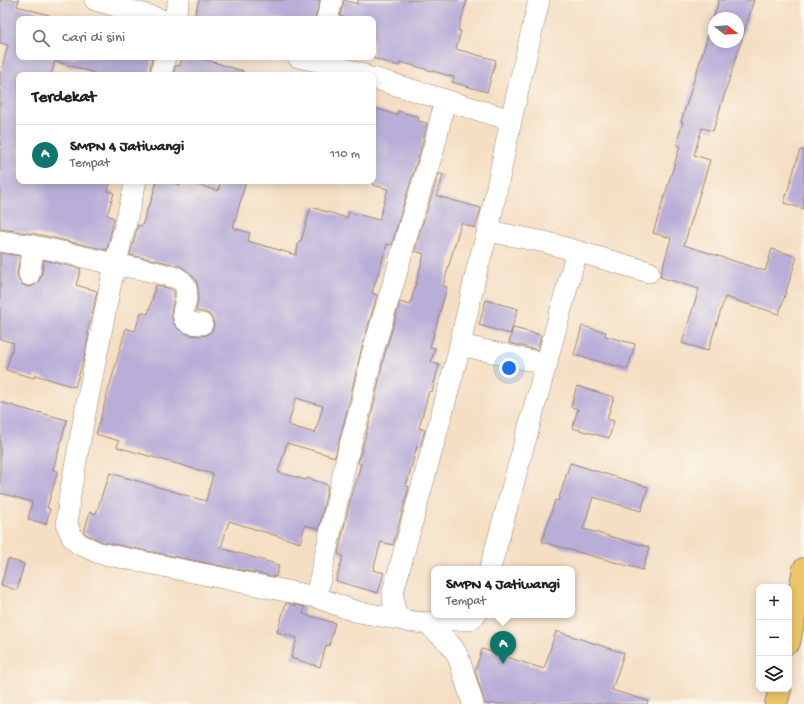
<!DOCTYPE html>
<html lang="id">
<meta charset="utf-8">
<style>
body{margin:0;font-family:"Gochi Hand",sans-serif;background:#f6f6f6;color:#202124}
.controls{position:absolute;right:12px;bottom:12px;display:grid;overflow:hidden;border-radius:8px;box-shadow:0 2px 10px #0003}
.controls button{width:36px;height:36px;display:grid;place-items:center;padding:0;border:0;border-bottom:1px solid #e0e0e0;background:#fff;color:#202124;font:20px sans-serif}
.compass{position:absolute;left:708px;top:12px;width:36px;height:36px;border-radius:50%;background:#fff;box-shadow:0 2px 10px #0003;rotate:107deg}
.you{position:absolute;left:509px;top:368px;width:14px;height:14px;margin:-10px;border:3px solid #fff;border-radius:50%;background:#1a73e8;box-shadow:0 0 0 6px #1a73e833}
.badge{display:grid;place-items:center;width:26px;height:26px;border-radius:50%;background:#0f766e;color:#fff;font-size:13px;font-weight:700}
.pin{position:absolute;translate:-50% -33px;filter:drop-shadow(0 1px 2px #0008)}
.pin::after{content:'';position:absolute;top:21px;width:14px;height:12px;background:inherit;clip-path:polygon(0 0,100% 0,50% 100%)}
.popup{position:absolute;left:431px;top:566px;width:144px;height:52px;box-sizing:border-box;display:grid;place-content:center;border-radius:8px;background:#fff;filter:drop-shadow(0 1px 3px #0005);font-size:13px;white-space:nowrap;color:#757577}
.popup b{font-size:15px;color:#202124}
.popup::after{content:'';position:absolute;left:50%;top:100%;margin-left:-8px;border:8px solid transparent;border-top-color:#fff}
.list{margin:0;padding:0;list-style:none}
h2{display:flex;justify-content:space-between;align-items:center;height:52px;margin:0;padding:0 16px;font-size:17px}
h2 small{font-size:13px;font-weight:400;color:#757577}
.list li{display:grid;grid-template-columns:26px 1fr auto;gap:12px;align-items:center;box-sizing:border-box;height:60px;padding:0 16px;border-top:1px solid #e0e0e0}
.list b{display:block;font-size:15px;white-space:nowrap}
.list p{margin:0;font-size:13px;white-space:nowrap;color:#757577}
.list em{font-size:13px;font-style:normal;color:#757577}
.icon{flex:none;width:22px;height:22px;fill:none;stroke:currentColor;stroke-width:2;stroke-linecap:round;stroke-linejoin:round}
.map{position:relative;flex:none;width:804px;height:704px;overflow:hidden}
.search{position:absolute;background:#fff;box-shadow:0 2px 10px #0003;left:16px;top:16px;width:360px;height:44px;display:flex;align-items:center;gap:10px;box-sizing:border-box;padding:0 14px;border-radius:8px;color:#757577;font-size:15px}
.panel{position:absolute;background:#fff;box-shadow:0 2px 10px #0003;left:16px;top:72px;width:360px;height:112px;border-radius:8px}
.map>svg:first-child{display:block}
.building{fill:#b9aed8;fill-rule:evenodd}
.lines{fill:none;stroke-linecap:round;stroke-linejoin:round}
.minor-casing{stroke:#988471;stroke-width:22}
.highway-casing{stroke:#988471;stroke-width:24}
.minor{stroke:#fff;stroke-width:21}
.highway{stroke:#ecc669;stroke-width:22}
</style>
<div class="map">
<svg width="804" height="704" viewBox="0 0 804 704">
<rect width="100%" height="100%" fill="#fbf7ec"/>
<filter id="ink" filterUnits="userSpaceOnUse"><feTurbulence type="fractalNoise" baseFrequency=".025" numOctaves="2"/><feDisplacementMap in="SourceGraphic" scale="8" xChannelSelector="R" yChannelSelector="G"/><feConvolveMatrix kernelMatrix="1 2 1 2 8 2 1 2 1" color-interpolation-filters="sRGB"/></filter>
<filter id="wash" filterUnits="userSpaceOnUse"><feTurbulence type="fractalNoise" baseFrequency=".012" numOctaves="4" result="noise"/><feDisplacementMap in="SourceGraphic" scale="16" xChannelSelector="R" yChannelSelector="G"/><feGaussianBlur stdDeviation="0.9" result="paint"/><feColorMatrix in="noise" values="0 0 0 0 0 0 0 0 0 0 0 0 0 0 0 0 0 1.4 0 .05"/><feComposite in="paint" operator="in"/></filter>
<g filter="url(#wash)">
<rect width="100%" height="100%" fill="#f5dfc4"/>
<g id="blocks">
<path class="building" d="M0,0H19L17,6L49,15L48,19H19V57H48L54,59V57H148L152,58L149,75H101L55,61L51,75H19V181H111L108,191L114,193L107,215L114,218L107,250L36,234L0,229V75L8,45L0,43Z
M199,0H320L315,19H211L195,14Z
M344,0L357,4L358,0H467L458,31H461L456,49L496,60L487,92L452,82L454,77L400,62L399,66L373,58V19H349L340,16Z
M719,0H754L713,131L702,128L694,155L710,160L684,245L765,271L772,249L797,257L779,314L725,297L708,351L682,343L699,289L660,277L671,238L653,233L680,146L676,144L683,122H681ZM714,18H738V42H714Z
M182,57H196L243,71V75H173L176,65L180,66Z
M373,108L397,115L398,111L419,117L418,121L427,123L422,145L399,219L392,245L387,244L372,293L377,295L361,351L348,407L335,457L287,443L278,472L306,480L307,478L328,485L319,529L305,525L300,543L229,521L221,548L279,565L276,577L103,542L86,534L84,532L90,512L96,514L105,485H106L110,473L206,501L213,474L117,447L119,441L96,434L126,328L135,331L141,312L148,314L156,285L171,289L174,291V297L171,312L172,316L173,323L178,329L189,335L201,336L207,335L212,331L214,326L213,319L209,314L204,312L196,311L198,300V287L196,280L192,275L185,269L180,266L155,260L130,255L138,225L142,226L149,204L150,205L157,181H167L180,185L181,181H184L218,191L221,181H246L233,228L250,233L248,241L296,255L299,241H301L311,207L347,218L349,212L379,220L388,189L373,185ZM296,398L323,406L315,433L288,425Z
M800,150L804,151V209L784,203Z
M439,173L443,175L437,196L481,208L475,228L461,223L443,286L447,287L430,347L435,348L431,362L439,365L432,392L429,391L419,428L425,430L420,447L417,446L406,486L409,487L393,545L381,542L373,570L384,573L378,593L336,581L343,556L338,554L352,492H353L361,464L358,463L372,413L384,357L400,302L410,305L424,254L415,251L422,226Z
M0,253L20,256L17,273L18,279L21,284L27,287L33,286L38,282L41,277L44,260L81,269L76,285L97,291L92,315L87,333L89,334L84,358L75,387L35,375L34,378L6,370L14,343L0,339Z
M486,300L518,309L510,334L479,325Z
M582,326L606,332L605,336L635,344L628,369L574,355Z
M513,328L541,335L538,350L509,343Z
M577,386L614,397L607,419L614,421L609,438L572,428L578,409L571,407Z
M0,402L38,413V412L67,420L53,470L58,471L47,508L50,509L46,524L28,519L32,502L0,493Z
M570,463L648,487L641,511L593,497L583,529L649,547L643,570L542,542L555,500L558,501Z
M8,559L24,564L17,590L1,585Z
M286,603L305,607L303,614L335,623L329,646L326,645L320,667L291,658L297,638L277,632Z
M556,631L624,653L612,690L648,701L647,704H485L484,700L475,671L482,649L544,669Z"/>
</g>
</g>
<g filter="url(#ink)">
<use href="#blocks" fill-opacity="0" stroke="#988471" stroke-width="1"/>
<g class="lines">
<defs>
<path id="minor" d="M95,0L160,19
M174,19L179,0
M327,19L332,0
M298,57L326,63L364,75
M161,75L165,57
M373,78L511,120
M136,181L111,282L85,413L69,499L67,525L72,537L79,544L99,553L316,597L348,452L360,410L372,354L395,278L410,223L434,148L445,100
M488,231L545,242L649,272
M0,241C11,243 22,244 33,246C61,251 87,258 114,264C131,268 148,269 165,275C169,276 173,277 177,278C204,292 161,325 202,324
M29,275L34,246
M460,345L547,364
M490,569L577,251
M316,597L354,611L403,620
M427,623L449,620H469L476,615
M473,704L459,659L455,651L450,644L427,623C398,621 394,621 393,592L457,358L477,269L488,231L511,120L539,0"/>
<path id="highway" d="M789,642L804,569
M776,704L780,689"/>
</defs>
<use href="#minor" class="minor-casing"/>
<use href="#highway" class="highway-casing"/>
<use href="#minor" class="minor"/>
<use href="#highway" class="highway"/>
</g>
</g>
</svg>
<div class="controls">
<button>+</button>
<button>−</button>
<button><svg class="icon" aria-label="layers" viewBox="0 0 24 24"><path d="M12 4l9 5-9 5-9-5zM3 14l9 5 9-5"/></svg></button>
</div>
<svg class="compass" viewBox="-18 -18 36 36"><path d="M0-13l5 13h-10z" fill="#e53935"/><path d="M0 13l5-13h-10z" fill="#757577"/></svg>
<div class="you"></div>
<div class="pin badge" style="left:503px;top:664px">A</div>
<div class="popup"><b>SMPN 4 Jatiwangi</b>Tempat</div>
<div class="search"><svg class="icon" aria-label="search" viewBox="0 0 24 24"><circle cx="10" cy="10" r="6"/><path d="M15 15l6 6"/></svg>Cari di sini</div>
<section class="panel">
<h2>Terdekat<small></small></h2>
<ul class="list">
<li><span class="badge">A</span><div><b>SMPN 4 Jatiwangi</b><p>Tempat</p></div><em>110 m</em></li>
</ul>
</section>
</div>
